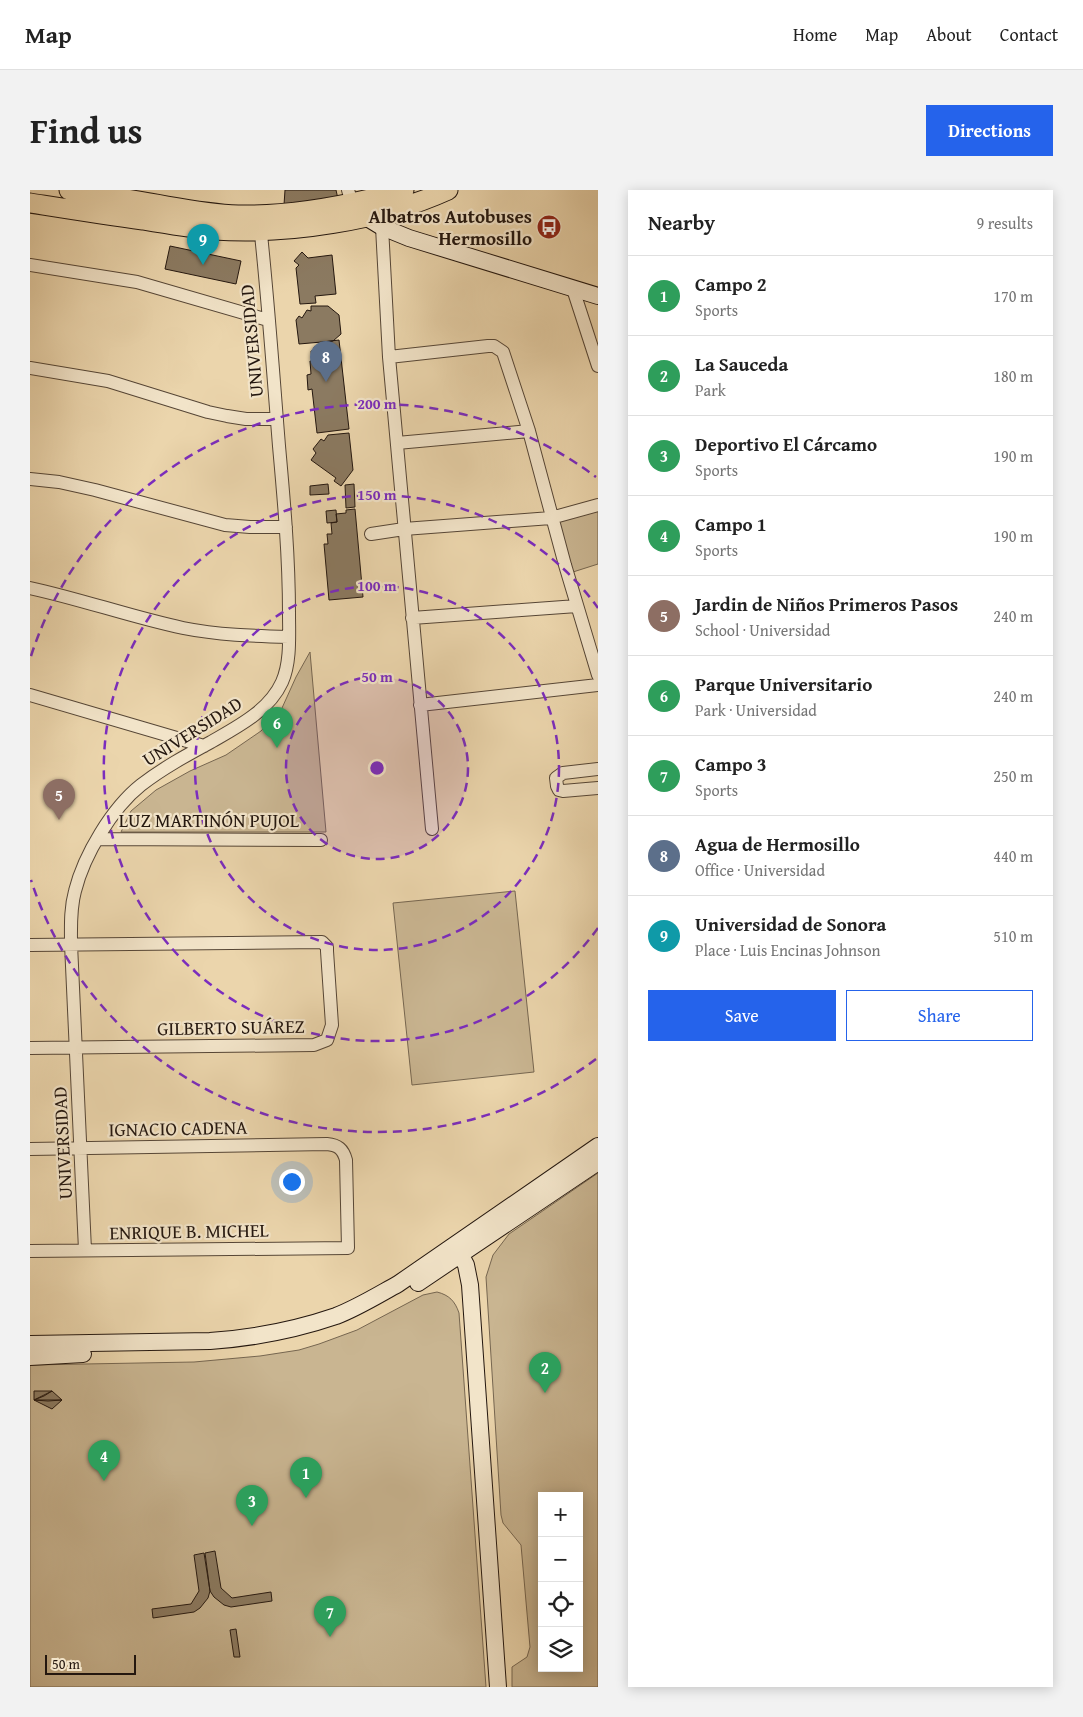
<!DOCTYPE html>
<meta charset="utf-8">
<style>
body{margin:0;font-family:"Gentium Book Plus",serif;background:#f2f2f2;color:#222}
.controls{position:absolute;right:15px;bottom:15px;display:grid;overflow:hidden;border-radius:0px;box-shadow:0 2px 12px #0003}
.controls button{width:45px;height:45px;display:grid;place-items:center;padding:0;border:0;border-bottom:1px solid #e0e0e0;background:#fff;color:#222;font:25px sans-serif}
.scale{position:absolute;left:15px;bottom:12px;width:91px;box-sizing:border-box;padding-left:5px;border:2px solid #24170f;border-top:0;font-size:14px;line-height:18px;white-space:nowrap;color:#24170f;-webkit-text-stroke:4px #f2e4c9;paint-order:stroke}
.you{position:absolute;left:261px;top:991px;width:18px;height:18px;margin:-12px;border:4px solid #fff;border-radius:50%;background:#1a73e8;box-shadow:0 0 0 8px #1a73e833}
.badge{display:grid;place-items:center;width:32px;height:32px;border-radius:50%;background:#2563eb;color:#fff;font-size:16px;font-weight:700}
.pin{position:absolute;translate:-50% -41px;filter:drop-shadow(0 1px 2px #0008)}
.pin::after{content:'';position:absolute;top:26px;width:18px;height:15px;background:inherit;clip-path:polygon(0 0,100% 0,50% 100%)}
.list{margin:0;padding:0;list-style:none}
h2{display:flex;justify-content:space-between;align-items:center;height:65px;margin:0;padding:0 20px;font-size:21px}
h2 small{font-size:16px;font-weight:400;color:#767676}
.list li{display:grid;grid-template-columns:32px 1fr auto;gap:15px;align-items:center;box-sizing:border-box;height:80px;padding:0 20px;border-top:1px solid #e0e0e0}
.list b{display:block;font-size:19px;white-space:nowrap}
.list p{margin:0;font-size:16px;white-space:nowrap;color:#767676}
.list em{font-size:16px;font-style:normal;color:#767676}
.actions{display:flex;gap:10px;padding:15px 20px}
.actions a{flex:1;padding:11px 0;border:1px solid #2563eb;border-radius:0px;text-align:center;font-size:18px;color:#2563eb}
.actions .main{background:#2563eb;color:#fff}
.icon{flex:none;width:28px;height:28px;fill:none;stroke:currentColor;stroke-width:2;stroke-linecap:round;stroke-linejoin:round}
.map{position:relative;flex:none;width:568px;height:1497px;overflow:hidden;border-radius:0px}
header{display:flex;align-items:center;gap:30px;box-sizing:border-box;height:70px;padding:0 25px;background:#fff;border-bottom:1px solid #e0e0e0}
header strong{font-size:24px}
nav{display:flex;gap:28px;margin-inline-start:auto;font-size:18px}
.intro{display:flex;align-items:center;justify-content:space-between;box-sizing:border-box;height:120px;padding:0 30px}
h1{margin:0;font-size:35px}
.button{padding:12px 22px;border-radius:0px;background:#2563eb;color:#fff;font-size:18px;font-weight:700}
main{display:flex;gap:30px;padding:0 30px}
aside{flex:1;background:#fff;border-radius:0px;box-shadow:0 2px 12px #0003}
.map>svg:first-child{display:block}
.green{fill:#c9b591;stroke:#766650;fill-rule:evenodd}
.building{fill:#8b7a61;stroke:#24170f}
.lines{fill:none;stroke-linecap:round;stroke-linejoin:round}
.street-casing{stroke:#564636;stroke-width:14}
.secondary-casing{stroke:#24170f;stroke-width:18}
.primary-casing{stroke:#24170f;stroke-width:21}
.street{stroke:#f2e4c9;stroke-width:12}
.secondary{stroke:#f2e4c9;stroke-width:16}
.primary{stroke:#ebd5ac;stroke-width:19}
.ring{fill:none;stroke:#7b2cbf;stroke-width:2.5;stroke-dasharray:9 6}
.labels{text-anchor:middle;dominant-baseline:central;stroke-width:4.5;stroke-linejoin:round;paint-order:stroke}
.poi-label{font-size:19px;font-weight:bold;fill:#24170f;stroke:#f2e4c9;text-anchor:end}
.street-label{font-size:19px;fill:#24170f;stroke:#f2e4c9}
.centre{fill:#7b2cbf;stroke:#f2e4c9;stroke-width:2.5}
.ring-label{font-size:15px;text-anchor:middle;font-weight:bold;fill:#7b2cbf;stroke:#f2e4c9;stroke-width:4.5;stroke-linejoin:round;paint-order:stroke}
</style>
<header>
<strong>Map</strong>
<nav><a>Home</a><a>Map</a><a>About</a><a>Contact</a></nav>
</header>
<div class="intro"><h1>Find us</h1><a class="button">Directions</a></div>
<main>
<div class="map">
<svg width="568" height="1497" viewBox="0 0 568 1497">
<rect width="100%" height="100%" fill="#ebd5ac"/>
<filter id="stains"><feTurbulence type="fractalNoise" baseFrequency=".004" numOctaves="4"/><feColorMatrix values="0 0 0 0 .2 0 0 0 0 .09 0 0 0 0 .02 0 0 0 .5 -.17"/></filter>
<radialGradient id="worn" r=".72"><stop offset=".6" stop-color="#630" stop-opacity="0"/><stop offset="1" stop-color="#630" stop-opacity=".3"/></radialGradient>
<path class="green" d="M568,320V374L543,382L528,331Z
M280,462L296,642H91L101,621L126,600L160,581L196,565L231,541L252,518L266,487Z
M485,701L504,882L382,895L363,713Z
M568,983V1497H482V1477L497,1467L500,1457L491,1355L473,1333L471,1325L456,1087L463,1065L479,1044ZM512,1306H549V1478H512Z
M407,1102C419,1105 425,1111 429,1123L456,1497H0V1175L164,1172L230,1166L269,1160L289,1154L327,1140L393,1105Z"/>
<path class="building" d="M255,0H306L308,9L254,15Z
M140,56L211,71L206,94L135,79Z
M272,62L278,68L302,65L306,104L285,106L286,113L270,114L266,78L269,75L264,71Z
M281,116H298L309,125L311,144L303,151L269,154L266,130L269,126L272,128L277,120L281,121Z
M309,150L319,239L287,243L282,199L278,200L277,185L281,184L280,171H282L281,161H284V157L292,156V152Z
M319,243L323,280L311,296L304,291L306,288L281,270L286,263L283,259L291,249L294,251L298,245Z
M298,294L299,304L280,305V296Z
M324,294L325,317L316,318L315,295Z
M325,319L333,407L299,410L294,354H298L297,344H302L301,333L307,332L306,324L316,323V320Z
M306,320L307,332L297,333L296,321Z
M4,1201H22L4,1210Z
M22,1201L32,1210H4L14,1206Z
M4,1210L18,1211L32,1210L22,1219Z
M185,1361L191,1398L202,1408L241,1402L242,1411L201,1417L194,1415L184,1407L180,1401L175,1363Z
M174,1363L180,1401L178,1408L170,1418L164,1422L123,1428L122,1419L161,1414L169,1401L164,1365Z
M206,1439L210,1467H204L200,1440Z"/>
<g class="lines">
<defs>
<path id="street" d="M318,0L322,13
M352,37L359,167L402,639
M0,75L107,92L238,130
M543,99L568,176
M359,167L458,156H464L473,162L499,241L535,375L568,485
M0,178L78,191L178,222L197,226L216,229H247
M367,253L499,241
M0,289L29,292L65,300L195,335L220,337H256
M341,344L374,339L521,328L568,315
M0,398C51,409 101,427 153,438C188,445 223,446 259,447
M382,428L547,416
M0,505L174,556
M390,515L568,495
M568,579L533,583L526,588L527,596L529,600L533,601L568,598
M68,649L291,650
M0,755L292,752L297,757V761L302,835L297,850L284,855L0,858
M0,959L297,954C308,955 313,959 316,970L318,1058L0,1061
M55,1060L41,754C41,737 40,719 45,701C54,665 82,618 111,595C133,578 157,565 181,552C207,537 239,521 252,492C261,472 259,445 259,423C259,367 254,311 249,256C243,182 238,108 230,35"/>
<path id="secondary" d="M329,23L352,37L379,48L568,106
M426,1056L436,1075L440,1095L468,1497
M388,1093L568,972
M0,1154L180,1151C223,1148 265,1140 306,1126C327,1118 348,1105 368,1094L568,956
M0,1167L53,1164"/>
<path id="primary" d="M39,0C72,5 104,10 137,16C160,20 184,24 208,25C264,26 321,15 374,0
M0,13C38,19 75,25 113,30C136,34 160,38 184,40C258,45 350,31 418,0"/>
</defs>
<use href="#street" class="street-casing"/>
<use href="#secondary" class="secondary-casing"/>
<use href="#primary" class="primary-casing"/>
<use href="#street" class="street"/>
<use href="#secondary" class="secondary"/>
<use href="#primary" class="primary"/>
</g>
<circle cx="347" cy="578" r="91" fill="#7b2cbf" fill-opacity=".12"/>
<g class="ring">
<circle cx="347" cy="578" r="91"/>
<circle cx="347" cy="578" r="182"/>
<path d="M568 738A273 273 0 1 1 568 418"/>
<path d="M566 869A364 364 0 0 1 1 690M1 466A364 364 0 0 1 566 287"/>
</g>
<defs>
<symbol id="bus-disc" viewBox="-11 -11 22 22"><circle r="9.5" fill="#8f2418" stroke="#f2e4c9"/><path d="M-5-6H5V4H4V6H2V4H-2V6H-4V4H-5ZM-3.5-4V0h7V-4ZM-3.5 1.2v1.5H-2V1.2ZM2 1.2v1.5H3.5V1.2Z" fill="#fff"/></symbol>
</defs>
<g fill-rule="evenodd">
<use href="#bus-disc" x="505" y="23" width="28" height="28"/>
</g>
<g class="labels">
<g class="poi-label">
<text x="502" y="26">Albatros Autobuses<tspan x="502" dy="22">Hermosillo</tspan></text>
</g>
<g class="street-label">
<text transform="translate(221 151) rotate(-95)">UNIVERSIDAD</text>
<text transform="translate(162 541) rotate(-32)">UNIVERSIDAD</text>
<text x="179" y="630">LUZ MARTINÓN PUJOL</text>
<text transform="translate(201 837) rotate(-1)">GILBERTO SUÁREZ</text>
<text transform="translate(148 938) rotate(-1)">IGNACIO CADENA</text>
<text transform="translate(32 953) rotate(-93)">UNIVERSIDAD</text>
<text transform="translate(159 1041) rotate(-1)">ENRIQUE B. MICHEL</text>
</g>
</g>
<circle cx="347" cy="578" r="8" class="centre"/>
<g class="ring-label">
<text x="347" y="219">200 m</text>
<text x="347" y="310">150 m</text>
<text x="347" y="401">100 m</text>
<text x="347" y="492">50 m</text>
</g>
<rect width="100%" height="100%" filter="url(#stains)"/>
<rect width="100%" height="100%" fill="url(#worn)"/>
</svg>
<div class="controls">
<button>+</button>
<button>−</button>
<button><svg class="icon" aria-label="locate" viewBox="0 0 24 24"><circle cx="12" cy="12" r="6"/><path d="M12 2v4M12 18v4M2 12h4M18 12h4"/></svg></button>
<button><svg class="icon" aria-label="layers" viewBox="0 0 24 24"><path d="M12 4l9 5-9 5-9-5zM3 14l9 5 9-5"/></svg></button>
</div>
<div class="scale">50 m</div>
<div class="you"></div>
<div class="pin badge" style="left:276px;top:1308px;background:#2e9e5b">1</div>
<div class="pin badge" style="left:515px;top:1203px;background:#2e9e5b">2</div>
<div class="pin badge" style="left:222px;top:1336px;background:#2e9e5b">3</div>
<div class="pin badge" style="left:74px;top:1291px;background:#2e9e5b">4</div>
<div class="pin badge" style="left:29px;top:630px;background:#8d6e63">5</div>
<div class="pin badge" style="left:247px;top:558px;background:#2e9e5b">6</div>
<div class="pin badge" style="left:300px;top:1447px;background:#2e9e5b">7</div>
<div class="pin badge" style="left:296px;top:192px;background:#5c6f8a">8</div>
<div class="pin badge" style="left:173px;top:75px;background:#0f9aa8">9</div>
</div>
<aside>
<h2>Nearby<small>9 results</small></h2>
<ul class="list">
<li><span class="badge" style="background:#2e9e5b">1</span><div><b>Campo 2</b><p>Sports</p></div><em>170 m</em></li>
<li><span class="badge" style="background:#2e9e5b">2</span><div><b>La Sauceda</b><p>Park</p></div><em>180 m</em></li>
<li><span class="badge" style="background:#2e9e5b">3</span><div><b>Deportivo El Cárcamo</b><p>Sports</p></div><em>190 m</em></li>
<li><span class="badge" style="background:#2e9e5b">4</span><div><b>Campo 1</b><p>Sports</p></div><em>190 m</em></li>
<li><span class="badge" style="background:#8d6e63">5</span><div><b>Jardin de Niños Primeros Pasos</b><p>School · Universidad</p></div><em>240 m</em></li>
<li><span class="badge" style="background:#2e9e5b">6</span><div><b>Parque Universitario</b><p>Park · Universidad</p></div><em>240 m</em></li>
<li><span class="badge" style="background:#2e9e5b">7</span><div><b>Campo 3</b><p>Sports</p></div><em>250 m</em></li>
<li><span class="badge" style="background:#5c6f8a">8</span><div><b>Agua de Hermosillo</b><p>Office · Universidad</p></div><em>440 m</em></li>
<li><span class="badge" style="background:#0f9aa8">9</span><div><b>Universidad de Sonora</b><p>Place · Luis Encinas Johnson</p></div><em>510 m</em></li>
</ul>
<div class="actions"><a class="main">Save</a><a>Share</a></div>
</aside>
</main>
